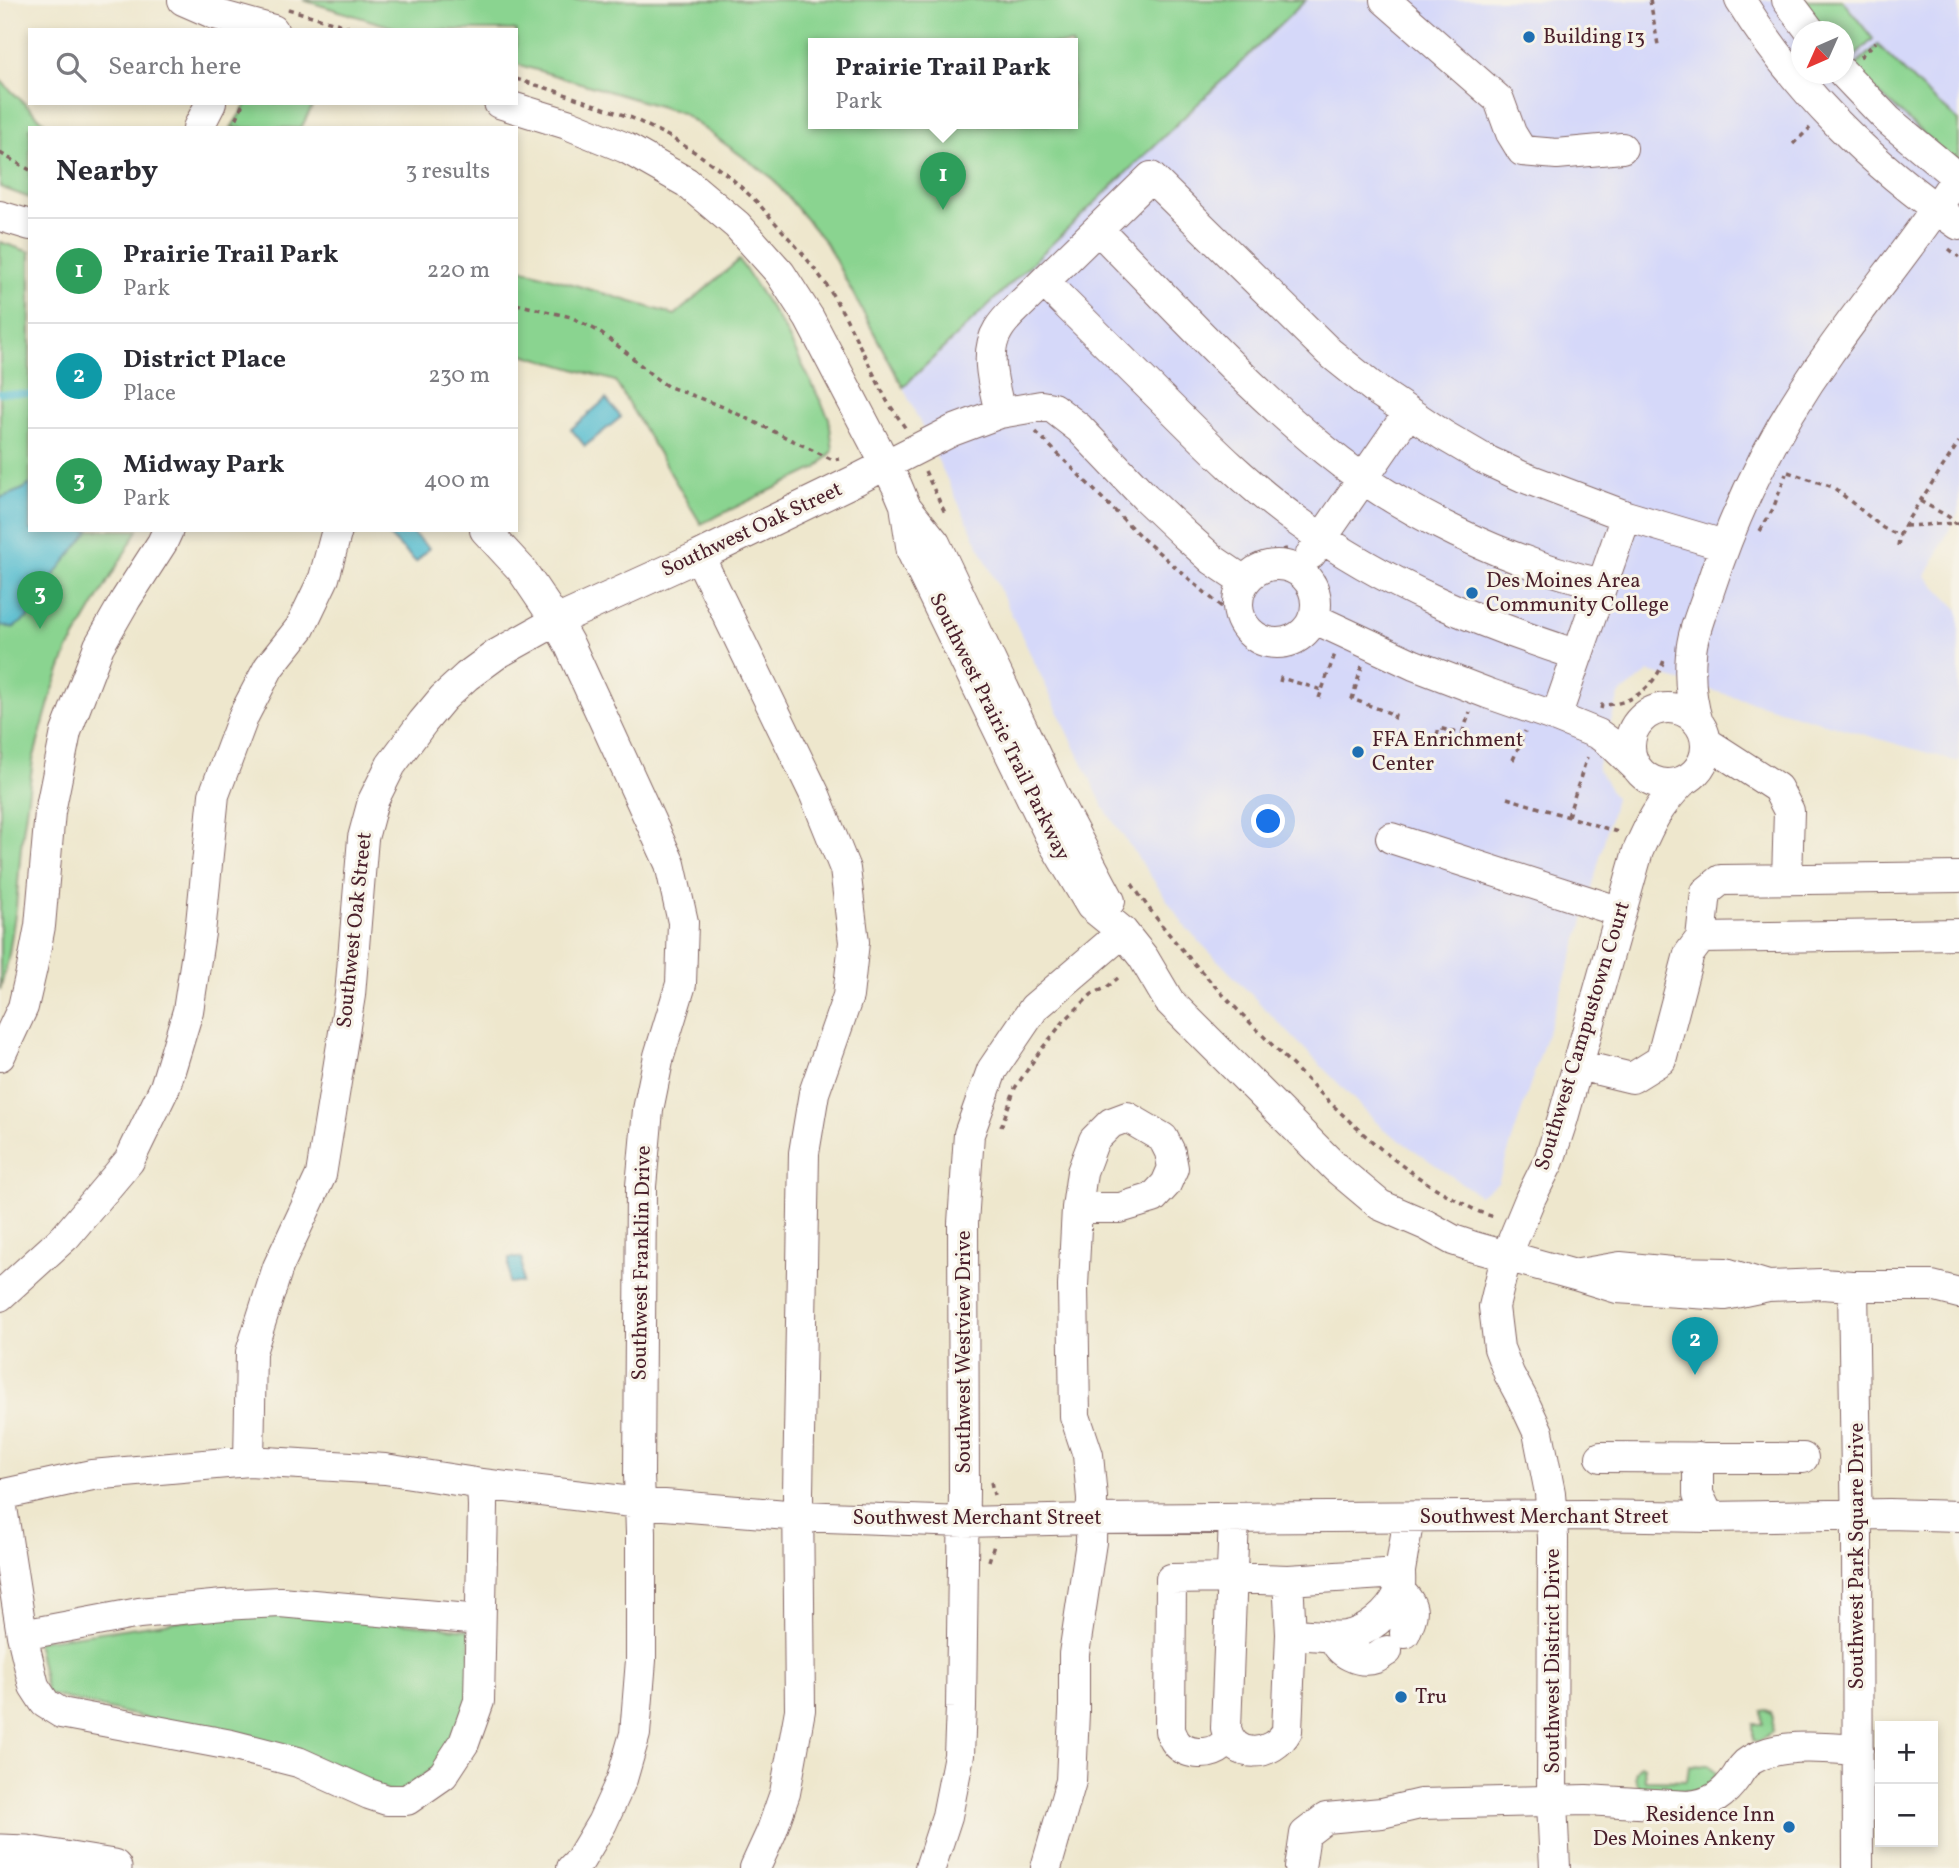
<!DOCTYPE html>
<meta charset="utf-8">
<style>
body{margin:0;font-family:Vollkorn,serif;background:#f2f2f3;color:#2b2b33}
.controls{position:absolute;right:21px;bottom:21px;display:grid;overflow:hidden;border-radius:0px;box-shadow:0 4px 10px #0003}
.controls button{width:63px;height:63px;display:grid;place-items:center;padding:0;border:0;border-bottom:2px solid #e1e1e2;background:#fff;color:#2b2b33;font:35px sans-serif}
.compass{position:absolute;left:1791px;top:21px;width:63px;height:63px;border-radius:50%;background:#fff;box-shadow:0 4px 10px #0003;rotate:225deg}
.you{position:absolute;left:1269px;top:822px;width:24px;height:24px;margin:-18px;border:5px solid #fff;border-radius:50%;background:#1a73e8;box-shadow:0 0 0 10px #1a73e833}
.badge{display:grid;place-items:center;width:46px;height:46px;border-radius:50%;background:#d93025;color:#fff;font-size:23px;font-weight:700}
.pin{position:absolute;translate:-50% -58px;filter:drop-shadow(0 2px 4px #0008)}
.pin::after{content:'';position:absolute;top:37px;width:24px;height:21px;background:inherit;clip-path:polygon(0 0,100% 0,50% 100%)}
.popup{position:absolute;left:808px;top:38px;width:270px;height:91px;box-sizing:border-box;display:grid;place-content:center;border-radius:0px;background:#fff;filter:drop-shadow(0 2px 5px #0005);font-size:23px;white-space:nowrap;color:#7c7c81}
.popup b{font-size:26px;color:#2b2b33}
.popup::after{content:'';position:absolute;left:50%;top:100%;margin-left:-14px;border:14px solid transparent;border-top-color:#fff}
.list{margin:0;padding:0;list-style:none}
h2{display:flex;justify-content:space-between;align-items:center;height:91px;margin:0;padding:0 28px;font-size:30px}
h2 small{font-size:23px;font-weight:400;color:#7c7c81}
.list li{display:grid;grid-template-columns:46px 1fr auto;gap:21px;align-items:center;box-sizing:border-box;height:105px;padding:0 28px;border-top:2px solid #e1e1e2}
.list b{display:block;font-size:26px;white-space:nowrap}
.list p{margin:0;font-size:23px;white-space:nowrap;color:#7c7c81}
.list em{font-size:23px;font-style:normal;color:#7c7c81}
.icon{flex:none;width:38px;height:38px;fill:none;stroke:currentColor;stroke-width:2;stroke-linecap:round;stroke-linejoin:round}
.map{position:relative;flex:none;width:1959px;height:1868px;overflow:hidden}
.search{position:absolute;background:#fff;box-shadow:0 4px 10px #0003;left:28px;top:28px;width:490px;height:77px;display:flex;align-items:center;gap:18px;box-sizing:border-box;padding:0 24px;border-radius:0px;color:#7c7c81;font-size:26px}
.panel{position:absolute;background:#fff;box-shadow:0 4px 10px #0003;left:28px;top:126px;width:490px;height:406px;border-radius:0px}
.map>svg:first-child{display:block}
.built{fill:#d5d8f9;fill-rule:evenodd}
.green{fill:#8ad490;stroke:#6a7a5e;stroke-width:2;fill-rule:evenodd}
.water{fill:#52bccf;stroke:#4e6e7d;stroke-width:2}
.lines{fill:none;stroke-linecap:round;stroke-linejoin:round}
.stream{stroke:#52bccf;stroke-width:6}
.minor-casing{stroke:#836564;stroke-width:32}
.major-casing{stroke:#836564;stroke-width:39}
.path{stroke:#836564;stroke-width:3.5;stroke-dasharray:5 5;stroke-linecap:butt}
.minor{stroke:#fff;stroke-width:30}
.major{stroke:#fff;stroke-width:37}
.poi-dot{fill:#1f6fb2;stroke:#f7f3e8;stroke-width:2.5}
.labels{text-anchor:middle;dominant-baseline:central;stroke-width:6;stroke-linejoin:round;paint-order:stroke}
.poi-label{font-size:21px;fill:#4a1f2b;stroke:#f7f3e8;text-anchor:start}
.street-label{font-size:21px;fill:#4a1f2b;stroke:#f7f3e8}
</style>
<div class="map">
<svg width="1959" height="1868" viewBox="0 0 1959 1868">
<rect width="100%" height="100%" fill="#f7f3e8"/>
<filter id="ink" filterUnits="userSpaceOnUse"><feTurbulence type="fractalNoise" baseFrequency=".0143" numOctaves="2"/><feDisplacementMap in="SourceGraphic" scale="14" xChannelSelector="R" yChannelSelector="G"/><feConvolveMatrix kernelMatrix="1 2 1 2 8 2 1 2 1" color-interpolation-filters="sRGB"/></filter>
<filter id="wash" filterUnits="userSpaceOnUse"><feTurbulence type="fractalNoise" baseFrequency=".00686" numOctaves="4" result="noise"/><feDisplacementMap in="SourceGraphic" scale="28" xChannelSelector="R" yChannelSelector="G"/><feGaussianBlur stdDeviation="1.57" result="paint"/><feColorMatrix in="noise" values="0 0 0 0 0 0 0 0 0 0 0 0 0 0 0 0 0 1.4 0 .05"/><feComposite in="paint" operator="in"/></filter>
<g filter="url(#wash)">
<rect width="100%" height="100%" fill="#eee7cd"/>
<path class="built" d="M1306,0H1959V511L1926,576L1959,610V762L1649,672L1619,695L1597,768L1615,798L1582,927L1498,1183L1479,1195L1382,1128L1187,929L1104,808L903,387ZM1801,32H1843V74H1801Z"/>
<path class="green" d="M303,0H1306L903,387L826,243L771,177L682,113L516,64V30H402ZM814,44H1072V124H814Z
M1798,0H1842L1873,39L1848,63L1844,59L1843,32L1821,31Z
M1878,45L1924,91L1959,121V166L1852,69Z
M0,80L47,125L58,128H30V198L0,187Z
M247,103H314L301,128H231Z
M0,242L30,252V530H138L68,650L52,692L33,760L21,847L16,908L8,960L0,990Z
M739,260L785,330L829,418L833,451L817,468L701,524L615,381L516,352V267L675,315Z
M265,1609L469,1630L473,1690L445,1760L396,1794L185,1728L47,1694L36,1641Z
M1766,1710L1771,1712L1773,1718L1772,1732L1759,1742L1753,1740V1724H1763L1762,1711Z
M1641,1765L1644,1766L1645,1780L1687,1781L1689,1765L1710,1766L1717,1774L1705,1789L1695,1791L1643,1790C1635,1782 1631,1774 1641,1765Z"/>
<path class="water" d="M606,399L621,417L585,446L571,429Z
M30,484V530H90L55,574L29,617L13,628L0,625V498L23,489Z
M394,530H409L429,548L416,562L389,536Z
M509,1258H522V1283H509Z"/>
<g class="lines">
<path class="stream" d="M0,393L30,394"/>
</g>
</g>
<g filter="url(#ink)">
<g class="lines">
<defs>
<path id="minor" d="M183,0L215,14L273,30
M1385,0L1499,100L1511,133L1522,151L1557,154L1622,148
M1740,0C1795,89 1873,166 1959,225
M1787,0L1811,32
M1843,73L1888,120L1959,179
M499,103L567,124L626,148L686,182L737,225L780,273L809,318L897,486L905,505L912,552L1053,842L1091,906L1123,932L1143,957L1169,1001L1336,1168L1380,1205L1426,1225L1453,1240L1474,1247L1575,1275L1617,1288L1725,1295L1768,1286L1821,1284L1853,1286H1932L1959,1293
M198,128L211,103
M0,216L30,225
M1098,229C1172,304 1245,385 1326,451C1400,512 1509,563 1602,584
M1044,282C1085,323 1127,364 1169,406C1210,447 1252,489 1300,523C1384,584 1479,623 1578,655
M1000,413C995,389 983,354 998,330C1004,319 1015,310 1024,301L1151,177L1329,352L1379,392L1443,435L1484,459L1523,477L1626,516L1556,717
M907,508L935,543L1055,797L1110,901
M1626,516L1724,545
M485,530L521,569L556,621L570,646L670,864L683,922L681,984L659,1056L648,1110L641,1186L639,1475L641,1533V1660L635,1734L622,1779L602,1823L580,1860L572,1868
M1311,554L1409,412
M699,556L815,795L845,869L854,942L848,996L814,1093L804,1153L798,1493L800,1710L785,1793L771,1833L755,1868
M1238 604a39 39 0 1 1 78 0a39 39 0 1 1-78 0Z
M1313,618L1414,665L1487,693L1556,717L1598,734L1612,744L1635,766
M1630 746a38 38 0 1 1 76 0a38 38 0 1 1-76 0Z
M1698,723C1691,701 1689,677 1691,654C1692,633 1703,609 1710,588C1737,505 1778,424 1829,353C1871,293 1918,239 1957,177
M1706,742L1777,788L1789,811L1787,879
M1391,838L1621,912
M1701,938L1959,934
M0,1056L23,1007L32,968L40,926L50,812L66,732L99,646L126,599L162,543L168,530
M1578,1065L1632,1078L1661,1060L1689,954L1701,938L1706,892L1721,880L1959,877
M1579,1274L1620,1267L1672,1272L1726,1273L1765,1285
M1853,1286L1857,1537L1858,1868
M0,1296L66,1236L129,1161L165,1087L188,1011L200,933L214,795L244,715L269,667L300,628L324,578L337,530
M1601,1457L1803,1458
M1698,1457V1494L1709,1517
M249,1461L251,1352L278,1267L321,1175L350,995L363,838L373,801L391,765L423,722L443,698L467,676L497,654L556,621L699,556L856,480L952,431L1000,413L1041,406L1053,408L1079,428L1145,497L1184,534L1213,560L1244,581
M0,1495L92,1475L249,1461L385,1469L482,1484L640,1503L799,1516L964,1522L1092,1519L1585,1515L1709,1517L1889,1514L1959,1516
M0,1495L22,1635L34,1686L45,1703L61,1713L231,1745L298,1762L369,1794L387,1800H407L443,1775L464,1743L479,1701L483,1506L482,1484
M1234,1518L1226,1728C1233,1761 1273,1757 1287,1731L1291,1634C1307,1634 1331,1638 1345,1636C1367,1633 1390,1613 1399,1593C1401,1586 1400,1578 1400,1571C1403,1553 1406,1535 1409,1517
M1288,1580L1400,1573
M1400,1591C1416,1608 1414,1612 1405,1633
M22,1635L139,1613L223,1605L280,1602L480,1620
M1334,1637C1338,1653 1360,1664 1376,1658C1380,1656 1383,1653 1387,1651
M1228,1736C1226,1740 1225,1744 1222,1746C1209,1757 1184,1755 1175,1741C1173,1738 1172,1734 1170,1731L1171,1579L1232,1578L1288,1580L1291,1634
M930,1868L947,1816L959,1755L961,1707L964,1491L963,1223L969,1134L992,1070L1034,1008L1123,932
M1046,1868L1071,1781L1074,1712V1654L1091,1542L1092,1498L1088,1455L1075,1416L1073,1286L1077,1208L1082,1172L1094,1140L1111,1123L1127,1117L1163,1138L1170,1152L1173,1168L1166,1184L1153,1198L1120,1208H1077
M1300,1868L1305,1834L1326,1818L1382,1813L1420,1804L1586,1800L1688,1806C1711,1804 1724,1795 1737,1776C1741,1769 1744,1764 1751,1760C1779,1742 1826,1748 1858,1750
M1555,1868L1552,1802L1553,1538L1550,1493L1538,1432L1523,1400L1509,1374L1499,1348L1494,1307L1506,1257L1530,1199L1549,1161L1563,1118L1638,851C1651,821 1658,807 1681,783"/>
<path id="major" d="M0,1853L27,1854L113,1868"/>
</defs>
<use href="#minor" class="minor-casing"/>
<use href="#major" class="major-casing"/>
<path class="path" d="M1650,0L1658,45
M288,9L360,30
M1860,57L1876,42
M516,79L553,90L632,118L668,136L698,154L729,176L757,202L803,254L826,284L845,316L887,401L906,429
M233,128L243,103
M1793,144L1810,128
M0,153L30,170
M1949,249L1959,257
M516,304L571,317L598,331L627,353L654,377L667,386L723,407L833,460L839,459
M1036,432L1142,538L1224,609
M925,471L946,515
M1788,472L1833,487L1883,528L1900,536
M1920,501L1949,517L1955,524
M1905,526L1959,523
M1760,531L1773,509L1786,474
M1898,546L1900,534L1907,521L1959,442
M1253,557L1264,553L1287,549
M1323,576L1330,599
M1226,599C1224,631 1256,661 1289,654C1296,652 1303,648 1309,644
M1362,666L1352,699L1395,715L1393,721
M1280,682L1281,678L1322,690
M1319,698L1335,654
M1601,709L1602,705C1631,705 1655,687 1664,660
M1437,735L1439,728L1462,734
M1459,742L1470,712
M1513,760L1525,731
M1507,798L1618,832
M1568,816L1587,757
M1132,884C1175,949 1231,1003 1286,1059C1340,1112 1390,1166 1457,1200C1469,1207 1483,1215 1496,1217
M1001,1127L1015,1088L1040,1051L1064,1021L1092,994L1106,988L1118,978
M991,1482L994,1495
M989,1561L994,1545"/>
<use href="#minor" class="minor"/>
<use href="#major" class="major"/>
</g>
</g>
<g class="poi-dot">
<circle cx="1529" cy="37" r="7"/>
<circle cx="1472" cy="593" r="7"/>
<circle cx="1358" cy="752" r="7"/>
<circle cx="1401" cy="1697" r="7"/>
<circle cx="1789" cy="1827" r="7"/>
</g>
<g class="labels">
<g class="poi-label">
<text x="1543" y="37">Building 13</text>
<text x="1486" y="581">Des Moines Area<tspan x="1486" dy="24">Community College</tspan></text>
<text x="1372" y="740">FFA Enrichment<tspan x="1372" dy="24">Center</tspan></text>
<text x="1415" y="1697">Tru</text>
<text x="1775" y="1815" text-anchor="end">Residence Inn<tspan x="1775" dy="24">Des Moines Ankeny</tspan></text>
</g>
<g class="street-label">
<text transform="translate(752 530) rotate(-25)">Southwest Oak Street</text>
<text transform="translate(999 727) rotate(64)">Southwest Prairie Trail Parkway</text>
<text transform="translate(355 930) rotate(-84)">Southwest Oak Street</text>
<text transform="translate(1583 1036) rotate(-73)">Southwest Campustown Court</text>
<text transform="translate(642 1263) rotate(-89)">Southwest Franklin Drive</text>
<text transform="translate(964 1352) rotate(-90)">Southwest Westview Drive</text>
<text x="1544" y="1517">Southwest Merchant Street</text>
<text x="977" y="1518">Southwest Merchant Street</text>
<text transform="translate(1857 1556) rotate(-90)">Southwest Park Square Drive</text>
<text transform="translate(1553 1661) rotate(-90)">Southwest District Drive</text>
</g>
</g>
</svg>
<div class="controls">
<button>+</button>
<button>−</button>
</div>
<svg class="compass" viewBox="-18 -18 36 36"><path d="M0-13l5 13h-10z" fill="#e53935"/><path d="M0 13l5-13h-10z" fill="#7c7c81"/></svg>
<div class="you"></div>
<div class="pin badge" style="left:943px;top:210px;background:#2e9e5b">1</div>
<div class="popup"><b>Prairie Trail Park</b>Park</div>
<div class="pin badge" style="left:1695px;top:1375px;background:#0f9aa8">2</div>
<div class="pin badge" style="left:40px;top:629px;background:#2e9e5b">3</div>
<div class="search"><svg class="icon" aria-label="search" viewBox="0 0 24 24"><circle cx="10" cy="10" r="6"/><path d="M15 15l6 6"/></svg>Search here</div>
<section class="panel">
<h2>Nearby<small>3 results</small></h2>
<ul class="list">
<li><span class="badge" style="background:#2e9e5b">1</span><div><b>Prairie Trail Park</b><p>Park</p></div><em>220 m</em></li>
<li><span class="badge" style="background:#0f9aa8">2</span><div><b>District Place</b><p>Place</p></div><em>230 m</em></li>
<li><span class="badge" style="background:#2e9e5b">3</span><div><b>Midway Park</b><p>Park</p></div><em>400 m</em></li>
</ul>
</section>
</div>
